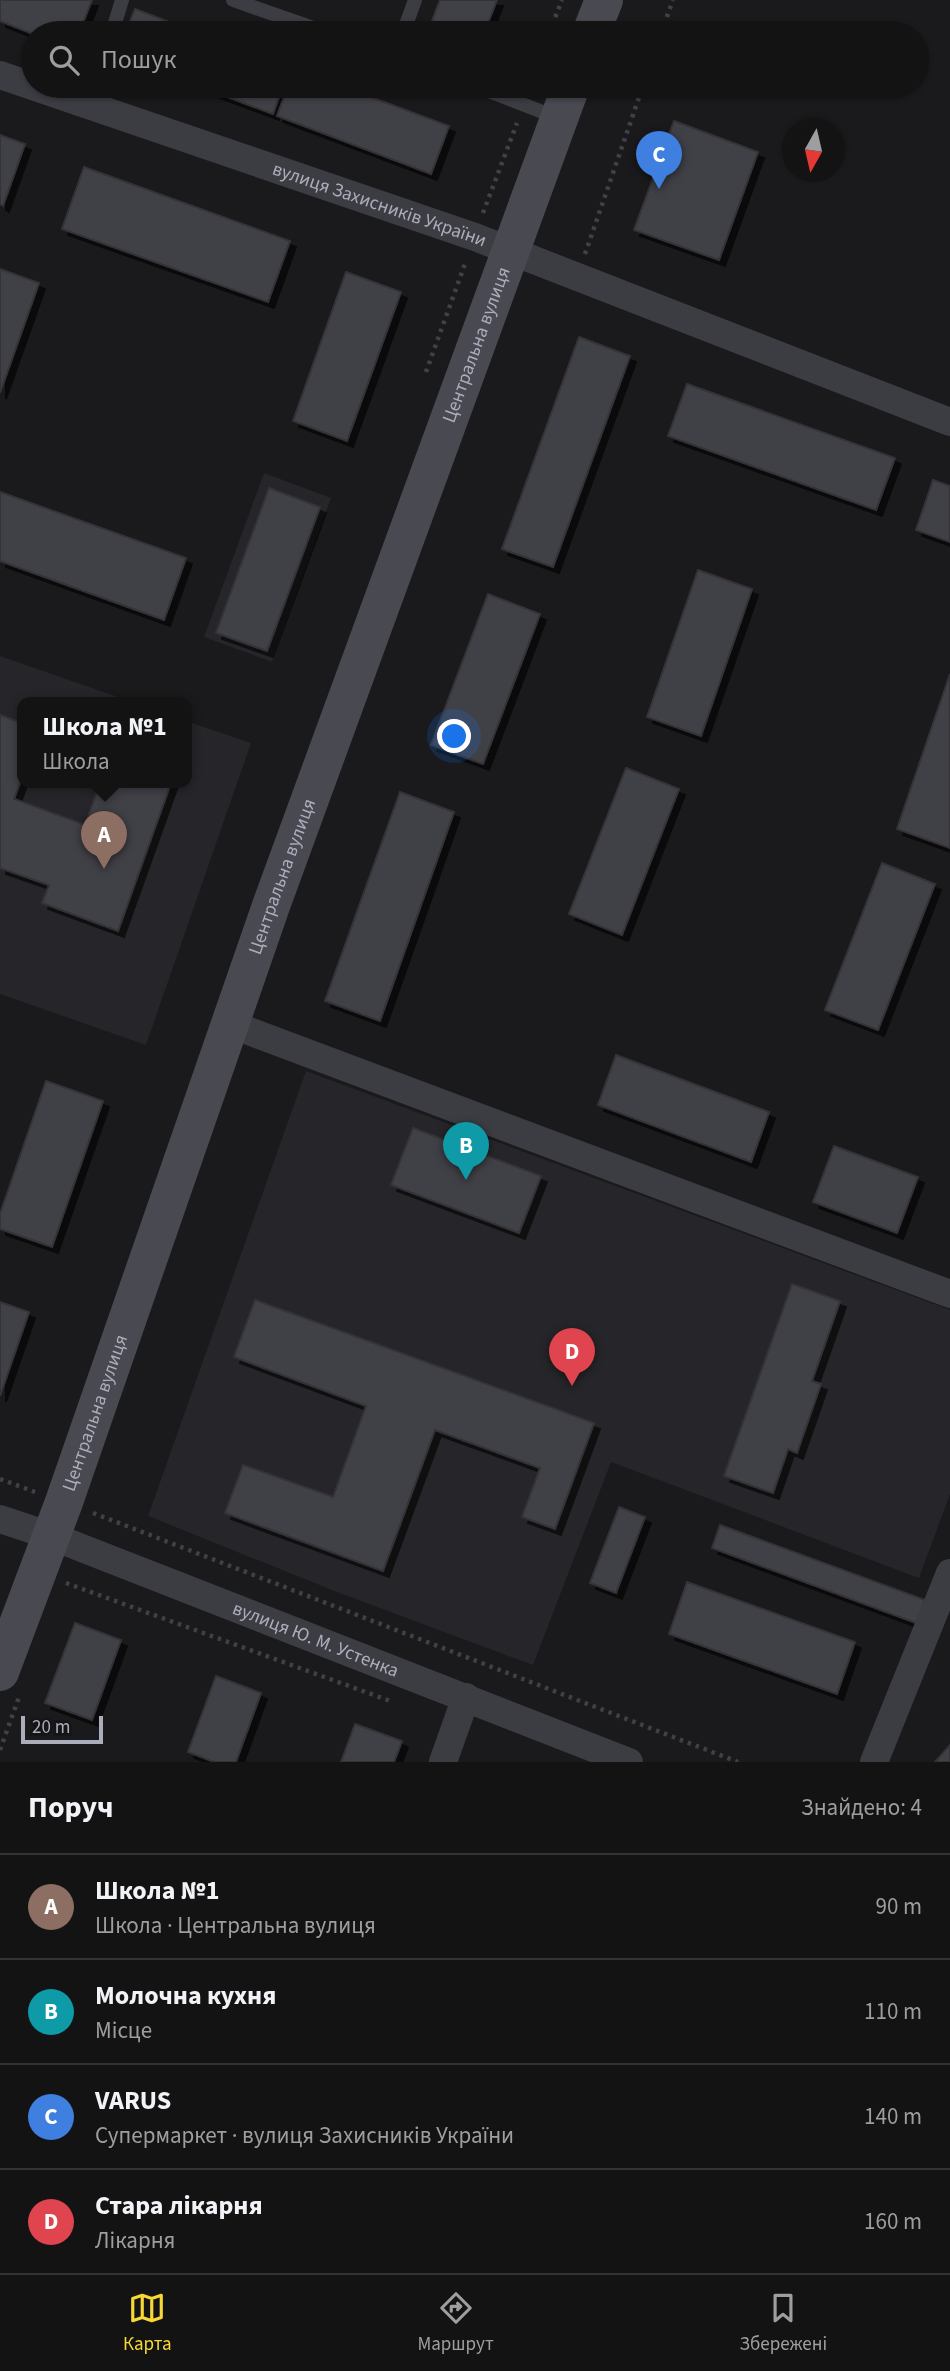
<!DOCTYPE html>
<html lang="uk">
<meta charset="utf-8">
<style>
body{margin:0;font-family:"Source Sans 3",sans-serif;background:#212022;color:#f1f3f6}
.compass{position:absolute;left:782px;top:119px;width:63px;height:63px;border-radius:50%;background:#141314;box-shadow:0 2px 5px #0004;rotate:188deg}
.scale{position:absolute;left:21px;bottom:18px;width:82px;box-sizing:border-box;padding-left:7px;border:4px solid #abadbb;border-top:0;font-size:19px;line-height:24px;white-space:nowrap;color:#abadbb;-webkit-text-stroke:5px #151417;paint-order:stroke}
.you{position:absolute;left:455px;top:737px;width:24px;height:24px;margin:-18px;border:5px solid #fff;border-radius:50%;background:#1a73e8;box-shadow:0 0 0 10px #1a73e833}
.badge{display:grid;place-items:center;width:46px;height:46px;border-radius:50%;background:#f7d836;color:#fff;font-size:23px;font-weight:700}
.pin{position:absolute;translate:-50% -58px;filter:drop-shadow(0 2px 4px #0008)}
.pin::after{content:'';position:absolute;top:37px;width:24px;height:21px;background:inherit;clip-path:polygon(0 0,100% 0,50% 100%)}
.popup{position:absolute;left:17px;top:697px;width:175px;height:91px;box-sizing:border-box;display:grid;place-content:center;border-radius:14px;background:#141314;filter:drop-shadow(0 2px 5px #0005);font-size:23px;white-space:nowrap;color:#9d9ea0}
.popup b{font-size:26px;color:#f1f3f6}
.popup::after{content:'';position:absolute;left:50%;top:100%;margin-left:-14px;border:14px solid transparent;border-top-color:#141314}
.list{margin:0;padding:0;list-style:none}
h2{display:flex;justify-content:space-between;align-items:center;height:91px;margin:0;padding:0 28px;font-size:30px}
h2 small{font-size:23px;font-weight:400;color:#9d9ea0}
.list li{display:grid;grid-template-columns:46px 1fr auto;gap:21px;align-items:center;box-sizing:border-box;height:105px;padding:0 28px;border-top:2px solid #333234}
.list b{display:block;font-size:26px;white-space:nowrap}
.list p{margin:0;font-size:23px;white-space:nowrap;color:#9d9ea0}
.list em{font-size:23px;font-style:normal;color:#9d9ea0}
.icon{flex:none;width:38px;height:38px;fill:none;stroke:currentColor;stroke-width:2;stroke-linecap:round;stroke-linejoin:round}
.map{position:relative;flex:none;width:950px;height:1762px;overflow:hidden}
.search{position:absolute;background:#141314;box-shadow:0 2px 5px #0004;left:21px;right:21px;top:21px;height:77px;display:flex;align-items:center;gap:18px;box-sizing:border-box;padding:0 24px;border-radius:38px;color:#9d9ea0;font-size:26px}
.sheet{height:511px;background:#141314}
nav{display:flex;justify-content:space-around;align-items:center;box-sizing:border-box;height:98px;border-top:2px solid #333234;background:#141314;font-size:19px;color:#9d9ea0}
nav a{display:grid;justify-items:center;gap:4px}
nav .on{color:#f7d836}
.map>svg:first-child{display:block}
.built{fill:#262529}
.building{fill:#414146;stroke:#343338;stroke-width:2;filter:url(#shadow)}
.lines{fill:none;stroke-linecap:round;stroke-linejoin:round}
.path{stroke:#404148;stroke-width:4.5;stroke-dasharray:3.5 5;stroke-linecap:butt}
.lane{stroke:#3c3c43;stroke-width:14}
.street{stroke:#3c3c43;stroke-width:28}
.secondary{stroke:#484951;stroke-width:38}
.labels{text-anchor:middle;dominant-baseline:central;stroke-width:5;stroke-linejoin:round;paint-order:stroke}
.street-label{font-size:19px;fill:#abadbb;stroke:#151417}
</style>
<div class="map">
<svg width="950" height="1762" viewBox="0 0 950 1762">
<defs>
<filter id="shadow"><feDropShadow dx="6" dy="6" stdDeviation="0" flood-color="#0009"/></filter>
</defs>
<rect width="100%" height="100%" fill="#1a191b"/>
<path class="built" d="M264,473L331,498L272,662L204,637Z
M0,656L135,703H22V783H186V721L251,743L146,1045L0,994Z
M306,1071L950,1310V1494L919,1578L611,1462L533,1665L337,1592L148,1516Z"/>
<path class="building" d="M0,0H92L79,33L33,34L0,21Z
M440,0H497L484,33H463L432,21Z
M135,9L198,33H125Z
M198,86H283L273,114Z
M288,86H341L449,126L431,174L277,116Z
M674,121L758,152L719,260L634,230Z
M0,135L25,144L3,206L0,204Z
M84,167L290,241L268,302L62,229Z
M0,269L39,283L0,393Z
M346,272L401,292L347,441L293,421Z
M579,337L630,356L553,567L502,549Z
M687,384L895,458L876,510L668,436Z
M933,480L950,486V542L916,530Z
M269,488L320,507L267,651L216,633Z
M0,492L186,558L164,620L0,561Z
M698,570L752,589L701,736L647,717Z
M488,594L540,614L483,764L431,745Z
M950,674V848L897,829Z
M0,715L22,723V777L14,799L85,825L100,783H171L118,931L42,903L49,885L0,868Z
M626,768L679,789L622,935L569,914Z
M400,792L454,812L380,1021L325,1001Z
M882,863L935,884L878,1030L825,1010Z
M616,1055L769,1112L751,1162L598,1105Z
M46,1081L103,1101L52,1247L0,1229V1214Z
M413,1128L541,1176L519,1233L391,1185Z
M834,1146L918,1177L897,1233L813,1202Z
M792,1284L840,1301L812,1381L821,1384L797,1453L788,1449L773,1493L724,1476Z
M255,1300L594,1423L555,1529L522,1517L540,1468L435,1430L383,1571L225,1513L243,1465L333,1497L366,1406L234,1357Z
M0,1302L29,1312L0,1396Z
M619,1507L645,1517L616,1593L590,1583Z
M720,1525L925,1600L916,1623L712,1548Z
M687,1582L855,1642L837,1694L669,1634Z
M75,1623L121,1640L92,1720L45,1703Z
M216,1676L261,1693L236,1762H214L188,1752Z
M355,1724L402,1741L394,1762H341Z
M950,1745V1762H935Z"/>
<g class="lines">
<path class="path" d="M549,33L562,0
M661,33L673,0
M483,213L517,123
M585,254L643,86
M426,372L466,261
M0,1479L35,1492
M93,1513L738,1762
M66,1583L393,1702
M0,1750L19,1697"/>
<path class="lane" d="M233,0L328,33
M112,33L122,0
M403,33L415,0
M476,86L558,118"/>
<g class="street">
<path id="s1" d="M0,75L475,237L950,422"/>
<path d="M230,1024L950,1294"/>
<path id="s2" d="M0,1519L51,1536L629,1762"/>
<path d="M443,1762L466,1697"/>
<path d="M874,1762L950,1573"/>
</g>
<g class="secondary">
<path d="M591,33L604,0"/>
<path id="s3" d="M0,1672L64,1502L272,903L571,86"/>
</g>
</g>
<g class="labels">
<g class="street-label">
<text stroke="none"><textPath href="#s1" startOffset="401">вулиця Захисників України</textPath></text>
<text stroke="none"><textPath href="#s3" startOffset="1410">Центральна вулиця</textPath></text>
<text stroke="none"><textPath href="#s3" startOffset="844">Центральна вулиця</textPath></text>
<text stroke="none"><textPath href="#s3" startOffset="276">Центральна вулиця</textPath></text>
<text stroke="none"><textPath href="#s2" startOffset="338">вулиця Ю. М. Устенка</textPath></text>
</g>
</g>
</svg>
<svg class="compass" viewBox="-18 -18 36 36"><path d="M0-13l5 13h-10z" fill="#e53935"/><path d="M0 13l5-13h-10z" fill="#9d9ea0"/></svg>
<div class="scale">20 m</div>
<div class="you"></div>
<div class="pin badge" style="left:104px;top:869px;background:#8d6e63">A</div>
<div class="popup"><b>Школа №1</b>Школа</div>
<div class="pin badge" style="left:466px;top:1180px;background:#0f9aa8">B</div>
<div class="pin badge" style="left:659px;top:189px;background:#3f7fe0">C</div>
<div class="pin badge" style="left:572px;top:1386px;background:#e0444e">D</div>
<div class="search"><svg class="icon" aria-label="search" viewBox="0 0 24 24"><circle cx="10" cy="10" r="6"/><path d="M15 15l6 6"/></svg>Пошук</div>
</div>
<section class="sheet">
<h2>Поруч<small>Знайдено: 4</small></h2>
<ul class="list">
<li><span class="badge" style="background:#8d6e63">A</span><div><b>Школа №1</b><p>Школа · Центральна вулиця</p></div><em>90 m</em></li>
<li><span class="badge" style="background:#0f9aa8">B</span><div><b>Молочна кухня</b><p>Місце</p></div><em>110 m</em></li>
<li><span class="badge" style="background:#3f7fe0">C</span><div><b>VARUS</b><p>Супермаркет · вулиця Захисників України</p></div><em>140 m</em></li>
<li><span class="badge" style="background:#e0444e">D</span><div><b>Стара лікарня</b><p>Лікарня</p></div><em>160 m</em></li>
</ul>
</section>
<nav>
<a class="on"><svg class="icon" aria-label="map" viewBox="0 0 24 24"><path d="M3 6l6-2 6 2 6-2v14l-6 2-6-2-6 2zM9 4v14M15 6v14"/></svg>Карта</a>
<a><svg class="icon" aria-label="directions" viewBox="0 0 24 24"><path d="M12 3l9 9-9 9-9-9zM9 14v-3h6M13 9l2 2-2 2"/></svg>Маршрут</a>
<a><svg class="icon" aria-label="saved" viewBox="0 0 24 24"><path d="M7 4h10v16l-5-4-5 4z"/></svg>Збережені</a>
</nav>
